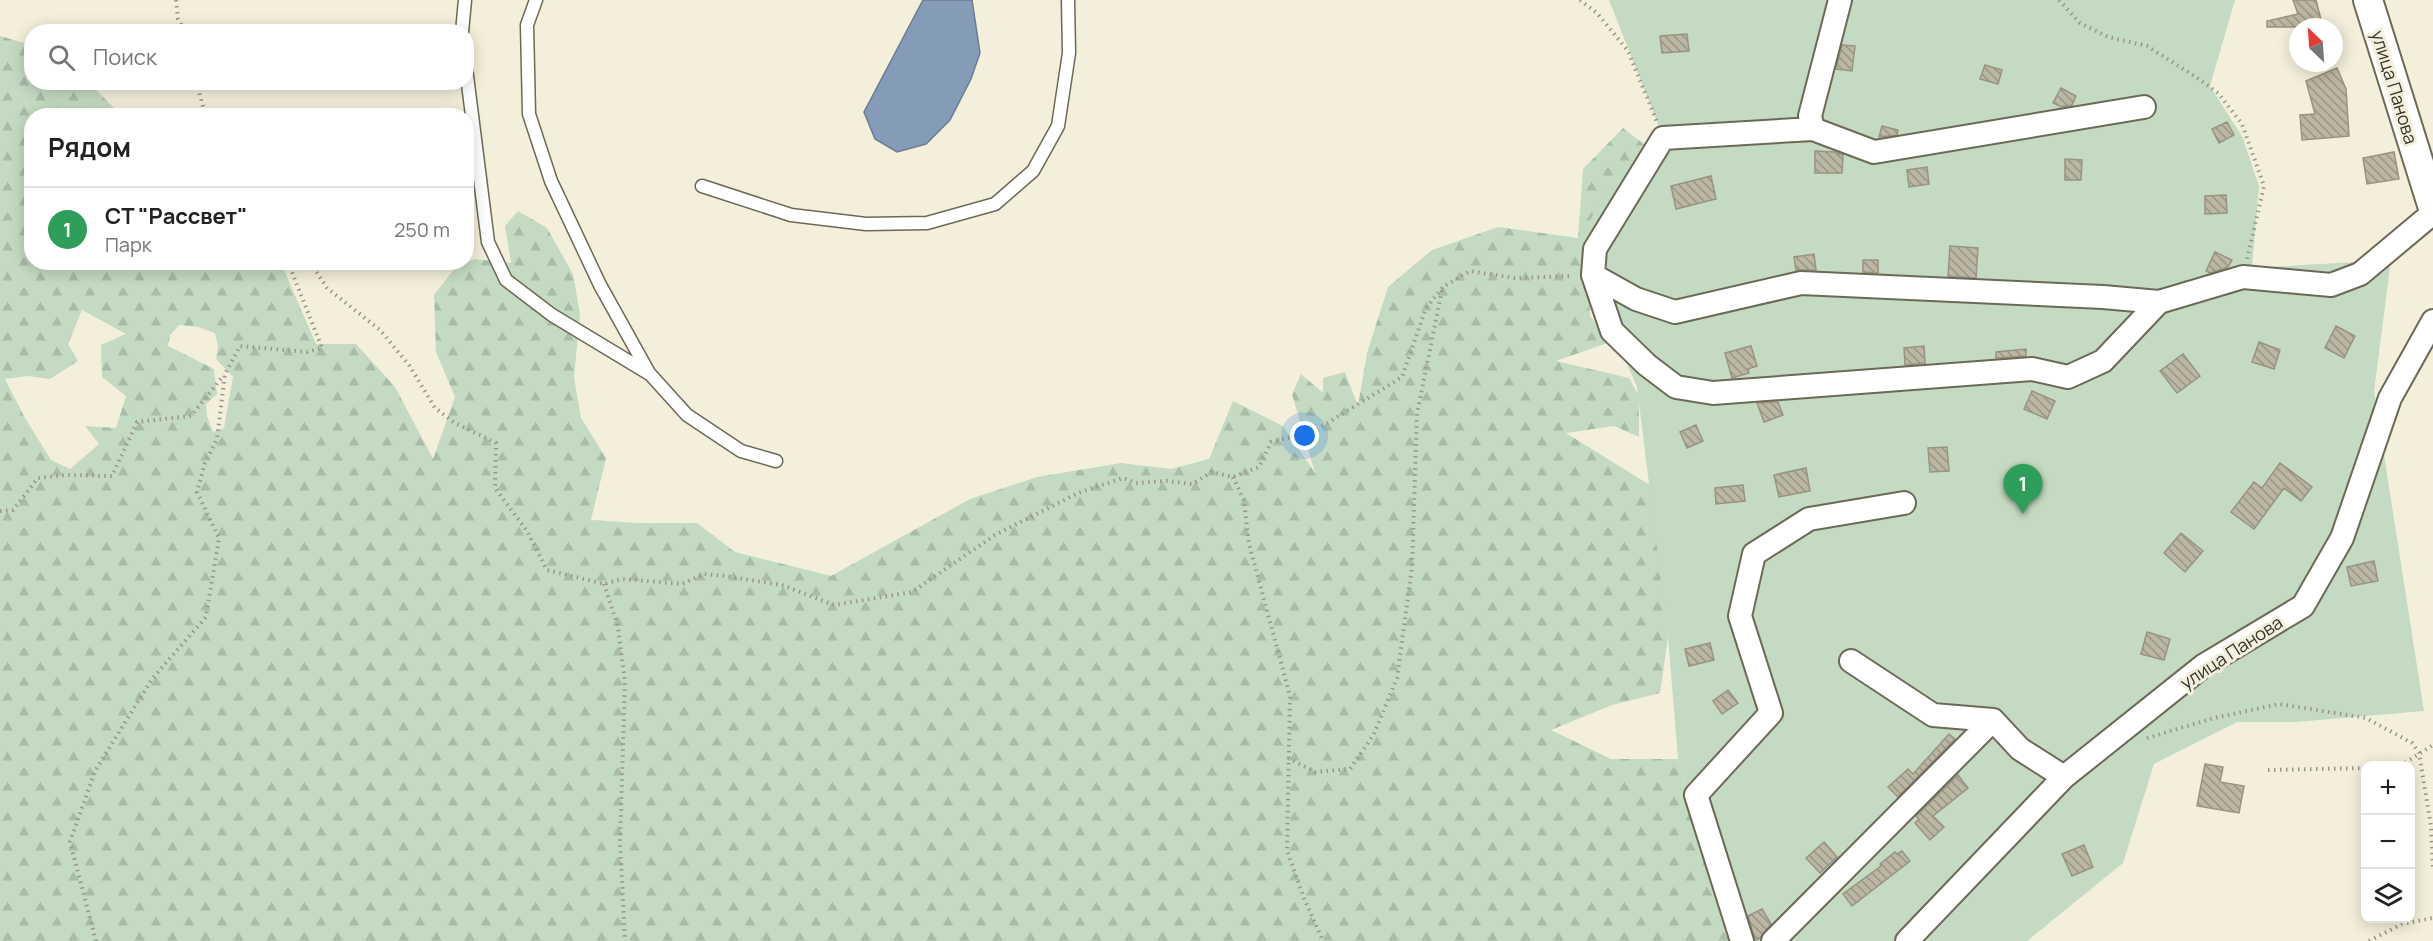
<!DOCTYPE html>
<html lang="ru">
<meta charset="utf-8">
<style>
body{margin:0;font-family:Manrope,sans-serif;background:#f6f6f6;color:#222}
.controls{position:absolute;right:18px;bottom:18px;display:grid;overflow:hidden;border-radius:12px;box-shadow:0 3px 15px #0003}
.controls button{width:54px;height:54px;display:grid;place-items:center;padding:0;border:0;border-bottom:2px solid #e0e0e0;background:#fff;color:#222;font:30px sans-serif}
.compass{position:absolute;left:2289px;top:18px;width:54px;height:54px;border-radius:50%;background:#fff;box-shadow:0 3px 15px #0003;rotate:335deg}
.you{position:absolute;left:1305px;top:436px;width:21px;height:21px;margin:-15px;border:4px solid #fff;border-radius:50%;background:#1a73e8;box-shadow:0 0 0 9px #1a73e833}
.badge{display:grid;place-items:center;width:39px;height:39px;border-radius:50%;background:#3a7662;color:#fff;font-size:20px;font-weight:700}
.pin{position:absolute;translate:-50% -50px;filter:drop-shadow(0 2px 3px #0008)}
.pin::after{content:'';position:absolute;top:32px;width:21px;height:18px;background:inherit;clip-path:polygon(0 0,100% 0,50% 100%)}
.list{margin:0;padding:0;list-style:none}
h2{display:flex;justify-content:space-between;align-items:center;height:78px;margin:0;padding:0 24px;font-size:26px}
h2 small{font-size:20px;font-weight:400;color:#767676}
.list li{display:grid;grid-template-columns:39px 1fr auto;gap:18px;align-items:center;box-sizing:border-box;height:84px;padding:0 24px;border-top:2px solid #e0e0e0}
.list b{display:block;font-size:22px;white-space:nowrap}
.list p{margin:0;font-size:20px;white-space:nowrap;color:#767676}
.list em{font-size:20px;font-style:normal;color:#767676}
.icon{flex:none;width:33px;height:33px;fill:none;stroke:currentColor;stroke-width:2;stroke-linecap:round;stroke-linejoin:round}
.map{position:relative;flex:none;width:2433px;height:941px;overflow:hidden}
.search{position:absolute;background:#fff;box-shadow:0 3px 15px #0003;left:24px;top:24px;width:450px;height:66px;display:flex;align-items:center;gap:15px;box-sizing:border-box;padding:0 21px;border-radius:24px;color:#767676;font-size:22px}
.panel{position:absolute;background:#fff;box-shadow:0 3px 15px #0003;left:24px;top:108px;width:450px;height:162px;border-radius:24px}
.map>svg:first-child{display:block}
.forest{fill:url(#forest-firs);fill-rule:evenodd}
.garden{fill:#c4dac2}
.water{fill:#849cb7;stroke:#6d7d8e;stroke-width:1.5}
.building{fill:url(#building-back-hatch);stroke:#989481;stroke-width:1.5}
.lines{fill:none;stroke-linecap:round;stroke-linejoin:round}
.service-casing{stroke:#6d6957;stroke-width:15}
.minor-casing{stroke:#6d6957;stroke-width:26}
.tertiary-casing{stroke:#6d6957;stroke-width:32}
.path{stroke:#9a9789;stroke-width:4;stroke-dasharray:1.5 4.5;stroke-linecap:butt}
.service{stroke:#fff;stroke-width:12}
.minor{stroke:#fff;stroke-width:22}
.tertiary{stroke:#fff;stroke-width:28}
.labels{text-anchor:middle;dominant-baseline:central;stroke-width:6;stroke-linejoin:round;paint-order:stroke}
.street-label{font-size:18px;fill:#36342d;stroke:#f3efdb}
</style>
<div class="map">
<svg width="2433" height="941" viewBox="0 0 2433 941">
<defs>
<pattern id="forest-firs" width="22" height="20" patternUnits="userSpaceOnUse" patternTransform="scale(1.5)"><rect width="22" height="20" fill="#c4dac2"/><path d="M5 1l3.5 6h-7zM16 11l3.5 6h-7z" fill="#a9bca7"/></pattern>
<pattern id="building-back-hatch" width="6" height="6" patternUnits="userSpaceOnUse" patternTransform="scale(1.5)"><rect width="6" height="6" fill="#bbb7a3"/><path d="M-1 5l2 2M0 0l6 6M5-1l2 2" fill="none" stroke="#999685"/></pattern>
</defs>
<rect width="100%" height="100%" fill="#f3efdb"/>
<path class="forest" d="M0,36L31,45L32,82L89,83L121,115L32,116V262L281,263L316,344H356L395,387L433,459L455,397L436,352L434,295L455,268L475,259L511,263L505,226L518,211L547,228L573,274L580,314L574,378L581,418L606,458L591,520L638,523H697L735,552L831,576L970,499L1037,477L1121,463L1171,469L1209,459L1233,401L1283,426L1315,473L1292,394L1301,374L1323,393V378L1345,372L1358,406L1367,353L1388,287L1432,250L1498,227L1578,238L1583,169L1623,128L1658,155L1588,252L1590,316L1610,342L1556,361L1629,378L1639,396V437L1614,426L1566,433L1653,487L1668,637L1660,693L1612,705L1551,730L1611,759H1678L1733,941H0ZM82,310L126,334L101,345L102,377L126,396L116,428L85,426L99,444L70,469L51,460L25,418L5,379L28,376L50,379L78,361L68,344ZM179,325L198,327L215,333L218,346L216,359L233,377L224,428L213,432L207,416L206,404L217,394L214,369L168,346L170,335Z"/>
<path class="garden" d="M1609,0H2235L2210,86L2243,138L2259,186L2252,268L2391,260L2374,391L2424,711L2296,722H2237L2154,764L2123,863L2027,941H1733L1678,759L1668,637L1637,387L1589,277L1587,226L1605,193L1660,129Z"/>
<path class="water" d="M923,0H972L980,53L971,79L950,120L926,144L897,152L875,139L864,112Z"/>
<path class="building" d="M2293,0H2316L2323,27H2267V21L2298,14Z
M1687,34L1689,51L1662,53L1660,36Z
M1842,45L1855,46L1852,71L1836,69Z
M1985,65L2002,70L1998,84L1980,79Z
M2337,68L2346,89L2349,136L2302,140L2300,115L2315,114L2306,81Z
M2061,88L2076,96L2072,105L2061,107L2053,103Z
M2227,122L2234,135L2219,143L2212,129Z
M1882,126L1898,130L1897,135L1879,137Z
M1815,151L1835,152L1843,155L1842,173H1815Z
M2394,152L2399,179L2367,184L2363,158Z
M2065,159L2082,160L2081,180H2065Z
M1927,167L1929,184L1909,187L1907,170Z
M1711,176L1716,199L1676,209L1671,186Z
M2226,195L2227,213L2205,214V196Z
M1950,246L1978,248L1976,278L1948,276Z
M2215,252L2232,260L2228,267L2210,273L2206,271Z
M1814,254L1816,270H1796L1794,257Z
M1863,260H1878V273L1863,272Z
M2336,326L2355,336L2344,358L2325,348Z
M2259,342L2280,350L2274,369L2252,362Z
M1751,346L1757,366L1748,369L1749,373L1732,378L1725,353Z
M1924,346L1925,363L1905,365L1904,348Z
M2026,349V356L1996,358V352Z
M2183,354L2200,376L2177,393L2160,371Z
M2032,391L2055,401L2047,419L2024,409Z
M1778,402L1783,415L1764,422L1757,403Z
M1696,425L1703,441L1687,448L1680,432Z
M1947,447L1949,471L1930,472L1928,448Z
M2280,463L2312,487L2301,501L2284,488L2254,529L2231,512L2254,482L2262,488Z
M1806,468L1810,491L1779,497L1774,475Z
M1743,485L1745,501L1716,504L1715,488Z
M2181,533L2203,551L2185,572L2164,553Z
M2374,561L2378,581L2351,586L2347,567Z
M2147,632L2170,639L2164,660L2141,654Z
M1710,643L1714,660L1689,666L1685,649Z
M1728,690L1738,703L1722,714L1713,701Z
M1949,734L1955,739L1898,797L1888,787L1908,769L1913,774Z
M2205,764L2223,767L2220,782L2244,786L2239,813L2197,806Z
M1958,775L1968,788L1933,816L1944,827L1930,840L1915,823L1919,819L1916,816Z
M1824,842L1837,857L1820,873L1806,858Z
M2084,845L2093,867L2072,876L2062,854Z
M1902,851L1910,861L1852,906L1843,894L1881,866L1880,864L1895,852L1897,854Z
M1762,909L1771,924L1760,938L1755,941L1748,916Z"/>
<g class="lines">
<defs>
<path id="service" d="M536,0L527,25L529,114L551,181L600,285L649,373L687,415L741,451L776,461
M462,32L465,0
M466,68L488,242L506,280L552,315L648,373
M702,186L791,215L866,224L927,223L995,204L1033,171L1058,126L1069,53L1068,0"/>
<path id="minor" d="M2144,107L1874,152L1813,129L1663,138L1595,249L1593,275L1636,299L1675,312L1801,283L2103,297L2159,302L2243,277L2331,285L2360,274L2433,213
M1813,129L1810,116L1840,0
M1593,275L1612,331L1647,365L1676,387L1713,393L2032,369L2068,377L2103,361L2159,302
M1851,661L1933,715L1993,720
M1742,941L1696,795L1771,713L1740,616L1754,554L1809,519L1904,503
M1773,941L1993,720L2020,749L2064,777
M1907,941L2064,777L2203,666L2303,606L2342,538L2390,398L2433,321"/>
<path id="tertiary" d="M2368,0L2433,208"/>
</defs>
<use href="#service" class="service-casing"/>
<use href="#minor" class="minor-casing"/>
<use href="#tertiary" class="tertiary-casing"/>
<path class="path" d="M176,0L178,19L185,32
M1580,0L1597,13L1628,51L1657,122
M2059,0L2080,23L2108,37L2147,46L2196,77L2218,93L2242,124L2264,186L2247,259
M196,82L206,116
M310,262L327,288L380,330L409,365L435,408L455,423L496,443L495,488L527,531L547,570L604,584L622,579L682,584L704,574L725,576L782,585L834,605L912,592L995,535L1078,493L1123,478L1136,483L1167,481L1192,484L1212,472L1233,477L1259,467L1271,442L1313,432L1402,377L1426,308L1443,287L1470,271L1515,278L1573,276
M1233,477L1244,501L1249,544L1290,696L1287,851L1304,898L1323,941
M0,511L13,510L38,478L65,475L112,476L137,422L191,416L224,375
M604,584L618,627L625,682L620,841L625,941
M2147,738L2214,718L2279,704L2366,718L2412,743L2419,753L2431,826L2433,870
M1288,758L1315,772L1350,769L1374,734L1397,678L1412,567L1417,414L1442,290
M2400,766L2433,745
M2268,770L2366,768
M96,941L70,842L95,771L152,679L206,617L219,538L197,492L205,463L217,439L225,374L240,346L307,352L322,348L288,262
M2369,941L2402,924L2433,918"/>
<use href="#service" class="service"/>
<use href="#minor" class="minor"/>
<use href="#tertiary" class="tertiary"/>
</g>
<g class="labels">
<g class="street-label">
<text transform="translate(2395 87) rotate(73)">улица Панова</text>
<text transform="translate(2231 652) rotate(-33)">улица Панова</text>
</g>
</g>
</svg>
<div class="controls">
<button>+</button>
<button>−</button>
<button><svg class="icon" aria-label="layers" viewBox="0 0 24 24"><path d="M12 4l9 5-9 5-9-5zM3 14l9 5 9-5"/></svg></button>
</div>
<svg class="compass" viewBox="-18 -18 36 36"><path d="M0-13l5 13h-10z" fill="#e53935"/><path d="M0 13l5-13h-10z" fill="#767676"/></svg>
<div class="you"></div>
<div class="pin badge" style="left:2023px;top:514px;background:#2e9e5b">1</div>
<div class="search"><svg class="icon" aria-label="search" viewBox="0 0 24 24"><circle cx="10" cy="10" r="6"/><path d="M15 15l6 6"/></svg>Поиск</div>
<section class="panel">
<h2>Рядом<small></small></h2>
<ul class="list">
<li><span class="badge" style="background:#2e9e5b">1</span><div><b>СТ &quot;Рассвет&quot;</b><p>Парк</p></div><em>250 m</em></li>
</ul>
</section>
</div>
